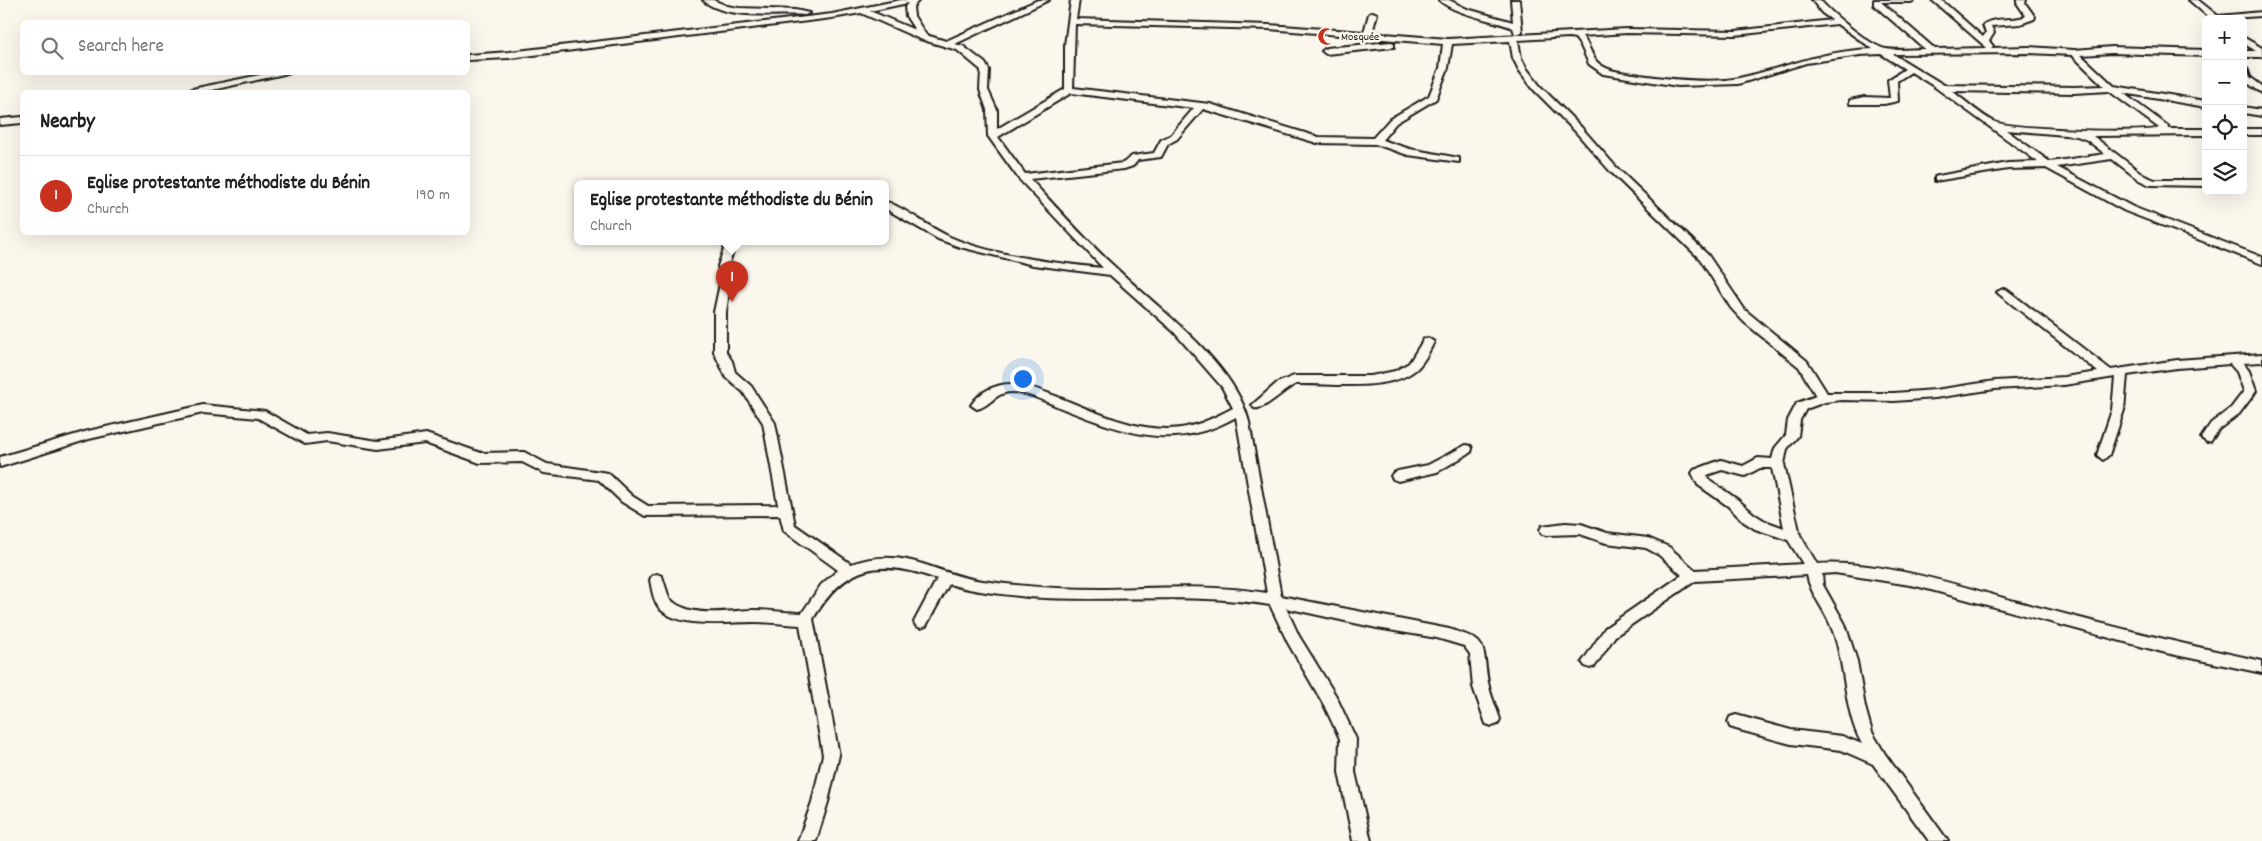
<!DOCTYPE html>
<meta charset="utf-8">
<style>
body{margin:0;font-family:Dekko,sans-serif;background:#f2f2f2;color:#202124}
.controls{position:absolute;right:15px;top:15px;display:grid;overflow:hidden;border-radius:8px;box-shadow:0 5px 20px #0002}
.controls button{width:45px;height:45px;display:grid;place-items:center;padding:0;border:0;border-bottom:1px solid #e0e0e0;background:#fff;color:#202124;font:25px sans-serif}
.you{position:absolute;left:1022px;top:378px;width:18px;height:18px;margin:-12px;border:4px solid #fff;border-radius:50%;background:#1a73e8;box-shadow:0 0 0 8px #1a73e833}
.badge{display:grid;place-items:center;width:32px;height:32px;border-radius:50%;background:#c8321e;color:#fff;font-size:16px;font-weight:700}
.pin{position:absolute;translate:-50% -41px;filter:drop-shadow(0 1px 2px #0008)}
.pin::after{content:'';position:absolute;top:26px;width:18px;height:15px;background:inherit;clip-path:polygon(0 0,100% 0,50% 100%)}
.popup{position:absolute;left:574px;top:180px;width:315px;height:65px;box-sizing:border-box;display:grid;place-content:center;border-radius:8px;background:#fff;filter:drop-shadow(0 1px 4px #0005);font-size:16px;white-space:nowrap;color:#757577}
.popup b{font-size:19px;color:#202124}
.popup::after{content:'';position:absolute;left:50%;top:100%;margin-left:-10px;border:10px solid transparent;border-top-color:#fff}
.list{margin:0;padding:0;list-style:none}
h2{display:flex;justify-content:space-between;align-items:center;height:65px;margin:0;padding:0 20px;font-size:21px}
h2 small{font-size:16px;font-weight:400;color:#757577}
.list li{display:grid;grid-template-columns:32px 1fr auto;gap:15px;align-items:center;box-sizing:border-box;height:80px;padding:0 20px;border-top:1px solid #e0e0e0}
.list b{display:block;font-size:19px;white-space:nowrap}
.list p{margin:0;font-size:16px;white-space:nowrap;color:#757577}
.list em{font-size:16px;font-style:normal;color:#757577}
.icon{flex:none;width:28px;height:28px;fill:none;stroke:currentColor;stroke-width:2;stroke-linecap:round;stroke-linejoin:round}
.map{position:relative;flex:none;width:2262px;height:841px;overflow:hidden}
.search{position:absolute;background:#fff;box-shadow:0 5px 20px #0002;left:20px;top:20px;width:450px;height:55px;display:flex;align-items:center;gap:12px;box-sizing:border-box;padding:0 18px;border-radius:8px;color:#757577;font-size:19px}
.panel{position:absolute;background:#fff;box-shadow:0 5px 20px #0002;left:20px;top:90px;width:450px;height:145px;border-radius:8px}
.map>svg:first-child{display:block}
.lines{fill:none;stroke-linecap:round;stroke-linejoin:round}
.minor-casing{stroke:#1c1c1c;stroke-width:4}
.minor{fill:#fbf7ec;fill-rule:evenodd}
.labels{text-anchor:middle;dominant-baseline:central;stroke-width:5;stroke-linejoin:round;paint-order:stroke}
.far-poi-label{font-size:12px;fill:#1c1c1c;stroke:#fbf7ec;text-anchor:start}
</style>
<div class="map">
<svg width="2262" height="841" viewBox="0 0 2262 841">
<rect width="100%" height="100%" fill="#fbf7ec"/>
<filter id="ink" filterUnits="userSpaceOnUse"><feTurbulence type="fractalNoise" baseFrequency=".02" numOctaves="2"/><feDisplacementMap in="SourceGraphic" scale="10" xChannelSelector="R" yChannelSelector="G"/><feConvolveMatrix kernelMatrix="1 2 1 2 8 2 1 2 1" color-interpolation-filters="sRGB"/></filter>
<g filter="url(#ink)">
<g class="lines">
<defs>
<path id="minor" d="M703,0H713L727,6L739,8L795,10L809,13L805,15C777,13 724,20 703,0Z
M901,0H919L913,7L914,16L926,35L946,41L1038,0H1049L955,44L963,46L985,63L989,70L988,90L997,110V129L1065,89V45L1071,0H1079L1076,19L1269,25L1364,32L1369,14L1373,12L1377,14L1372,33L1448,39L1627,29L1735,31L1832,20L1822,13L1812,0H1820C1830,12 1871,47 1886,49C1898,51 1913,49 1925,49L1874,5V0H1915L1911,2H1881L1935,49L1987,48L1932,0H1941L1983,37L1986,33L1983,25C1994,16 2013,22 2026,16L2017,3L2018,0H2026L2025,3L2035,17L2034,19L2020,24L1991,26L1994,33L1989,41L1993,46L1991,48L2029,47L2074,50L2112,47L2206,50V56L2112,53L2081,55L2114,86L2206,101V107L2123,93L2168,126L2169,129H2206V135L2093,136L2145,176L2155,180H2206V186L2150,185L2139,180L2112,159L2057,167L2133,207L2262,257V264L2125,211L2046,168L2008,169L1935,181V177L1938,176L2008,163L2038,162L1932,85L1911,72L1897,81L1898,101L1884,104H1850V100L1864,97L1890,98L1888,80L1905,69L1881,54L1860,55L1806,63L1738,84L1678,86L1603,74L1589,64L1581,46L1575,38L1569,37L1518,40L1521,58L1527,69L1540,86L1581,127L1616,167L1708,255L1745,310L1807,361L1827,393H1894L1935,390L1995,381L2064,377L2098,372L1999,294L1997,292L2003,289L2007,290L2111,370L2177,360L2262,354V362L2243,363L2249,371L2256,391L2254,394L2239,414L2219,429L2211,441L2207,442L2201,438L2211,423L2231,408L2244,391L2237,372L2230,364L2177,368L2127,375L2124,410L2109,455L2103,460L2097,455L2112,410L2115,377L2064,385L1995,389L1935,398L1894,401L1841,400L1825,402L1806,409L1800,420L1798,436L1787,449L1784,464L1800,535L1817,564C1880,560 1957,585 2018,602C2099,623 2179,644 2262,661V673L2166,653L1916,586L1835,573L1822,574L1823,585L1845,624L1857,661L1865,707L1872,732L1885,754L1948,841H1929L1873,764L1841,750L1791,744L1736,729L1730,727L1728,722L1730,717L1736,715L1791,730L1842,736L1862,744C1842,708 1847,662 1830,624C1823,607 1810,593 1807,575L1695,581L1615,636L1595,666L1590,668L1585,666L1582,662L1585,658L1605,628L1682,575L1659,555L1646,548L1606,543L1580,534L1547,535L1542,534L1540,530L1542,526L1565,523L1581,524L1607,533L1648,538L1669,547L1695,570L1803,564L1788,540L1755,529L1744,522L1728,506L1698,485L1692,473L1694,470L1721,460L1743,466L1758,458L1772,459L1775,448L1786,435L1788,420L1797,403L1816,396L1799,367L1744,322L1731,308L1700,259L1610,171L1575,131L1534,90L1519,70L1513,58L1510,41L1452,44L1448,68L1436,99L1396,123L1382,140L1410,149L1459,158V162L1408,155L1375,144L1317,143L1203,109L1177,139L1168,144L1161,157L1138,160L1133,166L1124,169L1030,179C1058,209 1086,241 1117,269C1159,310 1235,363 1249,422L1281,596L1449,629C1489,641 1482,644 1488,682C1490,694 1496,707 1500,719L1498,724L1492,726L1486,724L1473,687L1470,654L1464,646L1437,638L1377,628L1286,608L1299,636L1336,696L1356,739L1355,772L1371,841H1353L1339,772L1340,739L1324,705L1288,643L1270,605C1190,592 1109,603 1028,597C1001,594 975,592 949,584L926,626L921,628L916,626L914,622L937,579C880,558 845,564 813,619L839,755L828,802L816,841H798L812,802L823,755L800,625C784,624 769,622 754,622C728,622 681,629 660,609C653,601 652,589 650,580L652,576L657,574L662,576L669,598C689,620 730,610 755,610C771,610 786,613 802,613L821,585L838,570L784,531L780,515L645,516L622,502L599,480L544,473L522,462L480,463L425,443L378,449L327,441L305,444L258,418L203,413L89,439L0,467V457L88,431L203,405L265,411L307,435L327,433L378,441L426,434L481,453L524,452L547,464L608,473L632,496L648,506L778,505L763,423L743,392L726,377L714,352V312L721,279L718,266L727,241H737L728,266L731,279L726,312V352L732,361L735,372L751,386L775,423L795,525L851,564C906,545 932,574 983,581C1023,587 1064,589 1104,589C1159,588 1212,584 1267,593L1236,417C1173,453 1123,432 1061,408C1045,401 1027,392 1010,392C995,393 990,406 977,409L971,405C980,391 997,383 1014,384C1029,385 1044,392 1058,397C1093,411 1130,429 1168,429C1192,429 1212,419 1233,408L1222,387L1174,332L1110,275L1033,265L960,247L938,239L886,209V202L890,203C911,212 928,227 950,237C994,256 1054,263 1103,268L1019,179L988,136L987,110L980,90L981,70L957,50L920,39L861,13L832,18L509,58L468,60V55L509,52L832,14ZM908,3L905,7L906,16L915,30L870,11ZM1075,24L1269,29L1363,37L1367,39L1370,38L1443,44L1440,68L1429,96L1390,119L1373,138L1318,137L1210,104L1073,88ZM1837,24L1873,49C1824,50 1785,68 1739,78C1711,84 1669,79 1640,75C1625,72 1609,73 1597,62C1592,57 1589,44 1582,36L1627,33L1735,35ZM2029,53L2072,55L2104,86L2074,87L1944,85L1893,54ZM1952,91L2074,93L2109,91L2159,128C2144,134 2012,129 1995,122C1983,117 1963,99 1952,91ZM1071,93L1194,108L1171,135L1161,140L1154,153L1132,156L1123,163L1025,174L998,137ZM2006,130L2077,136L2087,140L2105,154L2050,162ZM1760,468H1772L1784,528L1765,521L1754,514L1738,500L1708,479L1707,475L1722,470L1745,476Z
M1439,0H1449L1467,9L1513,22L1511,0H1519L1522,32L1515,34L1513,28C1491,19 1456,15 1439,0Z
M2189,0H2198L2218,16L2262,12V16L2211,19Z
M2243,37L2262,48V57H2243V51H2256L2243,43Z
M1391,42L1394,43V47L1326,54L1322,51L1326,48Z
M2243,65L2247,68L2250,77L2262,86V93L2243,80Z
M274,72H293L203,92H188L192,89Z
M2243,107L2262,110V116L2243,113Z
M22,117V123L0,125V119Z
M2243,129H2262V135H2243Z
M1428,338L1434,342C1429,352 1423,364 1414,371C1386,392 1330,383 1296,384C1284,389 1264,411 1254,408L1252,405L1277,383L1294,376H1371L1395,371L1409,363L1424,339Z
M1466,445L1471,446L1472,449L1471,452L1437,472L1398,481L1393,479L1391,476L1393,473L1398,471L1428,465Z"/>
</defs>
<use href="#minor" class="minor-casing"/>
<use href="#minor" class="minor"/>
</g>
</g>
<defs>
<symbol id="mosque-bare" viewBox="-9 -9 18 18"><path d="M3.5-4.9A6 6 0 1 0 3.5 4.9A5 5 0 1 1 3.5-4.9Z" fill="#c8321e" stroke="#fbf7ec" stroke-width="2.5" paint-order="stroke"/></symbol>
</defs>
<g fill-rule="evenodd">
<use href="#mosque-bare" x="1314" y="24" width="25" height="25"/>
</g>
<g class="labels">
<g class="far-poi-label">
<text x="1341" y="37">Mosquée</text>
</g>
</g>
</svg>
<div class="controls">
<button>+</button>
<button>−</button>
<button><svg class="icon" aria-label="locate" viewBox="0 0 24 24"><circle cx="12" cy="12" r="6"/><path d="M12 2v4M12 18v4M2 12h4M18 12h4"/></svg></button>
<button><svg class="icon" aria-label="layers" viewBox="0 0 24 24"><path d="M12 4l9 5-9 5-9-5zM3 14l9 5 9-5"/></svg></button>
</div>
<div class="you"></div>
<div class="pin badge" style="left:732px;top:302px">1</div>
<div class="popup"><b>Eglise protestante méthodiste du Bénin</b>Church</div>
<div class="search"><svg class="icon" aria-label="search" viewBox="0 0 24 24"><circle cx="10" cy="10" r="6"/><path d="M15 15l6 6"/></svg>Search here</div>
<section class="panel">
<h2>Nearby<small></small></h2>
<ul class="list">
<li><span class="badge">1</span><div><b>Eglise protestante méthodiste du Bénin</b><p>Church</p></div><em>190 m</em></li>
</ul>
</section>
</div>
